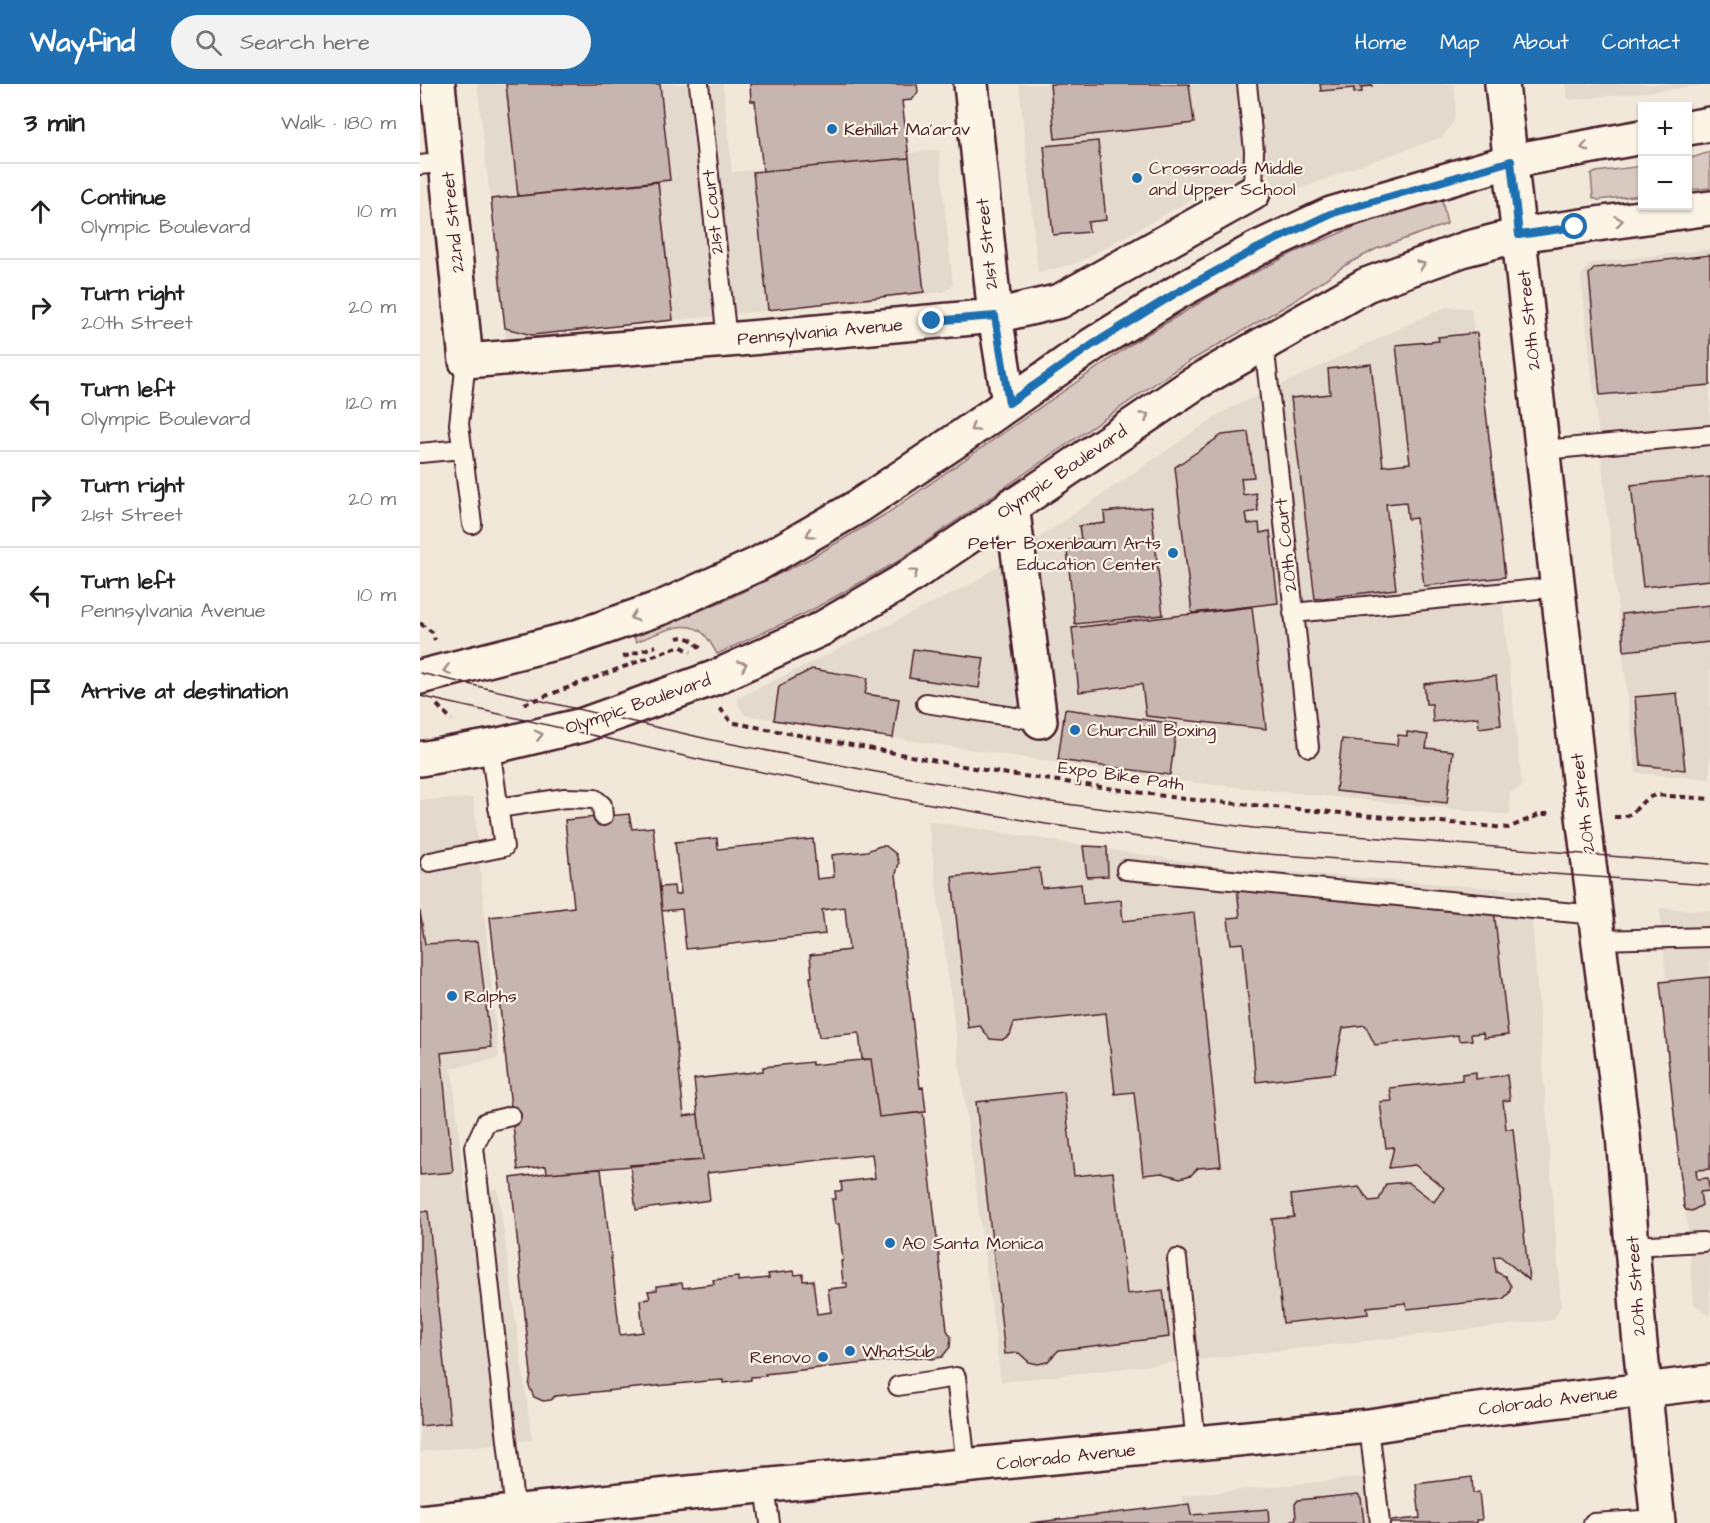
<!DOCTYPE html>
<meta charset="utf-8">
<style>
body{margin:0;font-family:"Architects Daughter",sans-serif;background:#f2f2f2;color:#222}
.controls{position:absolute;right:18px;top:18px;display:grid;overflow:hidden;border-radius:0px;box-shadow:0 2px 4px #0004}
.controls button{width:54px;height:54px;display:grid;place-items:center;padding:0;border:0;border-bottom:2px solid #e0e0e0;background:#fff;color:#222;font:30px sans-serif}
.stop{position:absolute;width:18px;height:18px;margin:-14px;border:4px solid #1f6fb2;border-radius:50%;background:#fff}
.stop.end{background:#1f6fb2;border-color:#fff;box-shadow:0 2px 6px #0008}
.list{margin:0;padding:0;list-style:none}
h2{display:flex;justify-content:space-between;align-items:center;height:78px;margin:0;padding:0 24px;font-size:26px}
h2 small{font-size:20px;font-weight:400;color:#767676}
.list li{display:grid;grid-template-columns:39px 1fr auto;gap:18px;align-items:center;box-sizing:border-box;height:96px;padding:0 24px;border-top:2px solid #e0e0e0}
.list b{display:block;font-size:22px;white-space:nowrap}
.list p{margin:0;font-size:20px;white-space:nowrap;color:#767676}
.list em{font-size:20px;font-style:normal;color:#767676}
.icon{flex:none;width:33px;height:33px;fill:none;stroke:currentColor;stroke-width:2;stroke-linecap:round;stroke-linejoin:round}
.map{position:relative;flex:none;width:1290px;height:1439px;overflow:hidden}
header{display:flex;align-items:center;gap:36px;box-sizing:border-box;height:84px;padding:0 30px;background:#1f6fb2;color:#fff}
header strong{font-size:28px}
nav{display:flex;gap:33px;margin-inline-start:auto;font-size:21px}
.search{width:420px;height:54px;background:#f2f2f2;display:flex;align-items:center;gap:15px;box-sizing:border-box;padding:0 21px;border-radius:33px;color:#767676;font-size:22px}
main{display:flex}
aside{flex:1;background:#fff}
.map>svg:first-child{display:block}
.built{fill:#e4d9cd}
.green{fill:#d8cac0;stroke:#917476;stroke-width:1.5}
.building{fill:#c7b6af;stroke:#4a1f2b;stroke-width:1.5}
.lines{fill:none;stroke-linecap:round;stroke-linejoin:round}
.lane-casing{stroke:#4a1f2b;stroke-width:22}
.street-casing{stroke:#4a1f2b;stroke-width:38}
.secondary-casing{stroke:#4a1f2b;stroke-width:38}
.primary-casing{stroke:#4a1f2b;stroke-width:38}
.path{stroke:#4a1f2b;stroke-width:4;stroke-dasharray:6 4.5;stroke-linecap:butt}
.lane{stroke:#fcf5e5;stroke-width:18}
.street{stroke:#fcf5e5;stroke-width:33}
.secondary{stroke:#fcf5e5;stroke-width:33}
.primary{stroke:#fcf5e5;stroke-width:33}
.tram{stroke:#4a1f2b;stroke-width:1.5}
.oneway{stroke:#a38a88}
.route{stroke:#1f6fb2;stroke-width:8}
.poi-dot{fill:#1f6fb2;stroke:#fcf5e5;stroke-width:2}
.labels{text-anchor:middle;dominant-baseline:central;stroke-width:4.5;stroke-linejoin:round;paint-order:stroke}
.poi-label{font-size:18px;fill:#4a1f2b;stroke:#fcf5e5;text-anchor:start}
.street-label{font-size:18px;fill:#4a1f2b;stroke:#fcf5e5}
</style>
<header>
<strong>Wayfind</strong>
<div class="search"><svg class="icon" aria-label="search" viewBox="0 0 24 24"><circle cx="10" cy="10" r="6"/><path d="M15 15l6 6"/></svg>Search here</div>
<nav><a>Home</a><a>Map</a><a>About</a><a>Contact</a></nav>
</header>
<main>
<aside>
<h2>3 min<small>Walk · 180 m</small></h2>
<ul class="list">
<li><svg class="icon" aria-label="ahead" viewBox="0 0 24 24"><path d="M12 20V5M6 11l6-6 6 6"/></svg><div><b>Continue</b><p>Olympic Boulevard</p></div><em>10 m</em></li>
<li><svg class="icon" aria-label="right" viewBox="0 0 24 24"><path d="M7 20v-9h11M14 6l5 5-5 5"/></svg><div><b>Turn right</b><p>20th Street</p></div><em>20 m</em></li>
<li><svg class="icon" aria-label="left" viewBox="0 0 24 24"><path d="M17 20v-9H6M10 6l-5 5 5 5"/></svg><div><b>Turn left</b><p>Olympic Boulevard</p></div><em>120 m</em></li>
<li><svg class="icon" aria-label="right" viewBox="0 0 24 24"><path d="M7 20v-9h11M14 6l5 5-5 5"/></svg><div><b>Turn right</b><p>21st Street</p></div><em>20 m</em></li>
<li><svg class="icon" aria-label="left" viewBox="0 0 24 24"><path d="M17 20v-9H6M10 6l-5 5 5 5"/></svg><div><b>Turn left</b><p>Pennsylvania Avenue</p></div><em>10 m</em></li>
<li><svg class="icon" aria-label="arrive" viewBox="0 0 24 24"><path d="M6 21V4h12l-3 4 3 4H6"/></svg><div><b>Arrive at destination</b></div></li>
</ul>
</aside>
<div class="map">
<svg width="1290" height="1439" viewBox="0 0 1290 1439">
<rect width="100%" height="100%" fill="#f1e8da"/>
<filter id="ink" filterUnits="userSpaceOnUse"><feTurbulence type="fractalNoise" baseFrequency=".0167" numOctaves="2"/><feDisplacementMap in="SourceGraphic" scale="12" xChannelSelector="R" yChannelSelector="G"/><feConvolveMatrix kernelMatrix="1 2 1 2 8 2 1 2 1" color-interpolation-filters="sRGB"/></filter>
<g filter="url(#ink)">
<path class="built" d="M57,0H303L312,88L519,66L533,201L524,208L86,254Z
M599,0H1034L1036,18L1034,37L1023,53L938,82L859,114L849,89L802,99L657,179L618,189Z
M1145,0H1290V1L1150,16L1147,13Z
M1290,165V695L1216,689L1161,192L1170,179Z
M1025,223L1051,224L1102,703L1090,708V731L758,697L324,631L316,615L552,500L801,329Z
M53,714L79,974L32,984L45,1107L78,1105L112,1356L0,1368V716Z
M508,737L795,782L1110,807L1141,1222L1133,1236L581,1298Z
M1240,824L1290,827V1232L1274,1220Z
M945,1393L950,1439H765L762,1412Z"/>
<path class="green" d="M1290,68V104L1268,106V75Z
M1222,82V111L1178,116L1173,114L1171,91L1176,88Z
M1015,115L1022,116L1027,140L956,165L924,182L871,219L758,284L475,479L390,527L297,570C293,563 289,555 284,550C266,532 235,551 216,558L214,553L306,516L389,475L466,430L716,257L801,206L873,169L958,133Z"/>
<path class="building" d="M86,0H240L250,96L98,112Z
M330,0H497L498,8L492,16L482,17L489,74L343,87L335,17H331Z
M630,0H769L774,39L635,55Z
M900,0H952V2L941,3L942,8L934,9V4L901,7Z
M678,57L686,136L668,138L669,148L633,151L624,62Z
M489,74L504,208L348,226L333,88Z
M238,98L253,236L112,251L85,244L71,115Z
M1290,171V301L1180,311L1169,190L1175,184Z
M1057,249L1085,493L1004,502L996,434L988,435L986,418L966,420L976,505L895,515L871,314L910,310L908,285L951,280L963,382L990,379L976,261L1019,257L1018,253Z
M828,348L834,393L821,394L823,411L836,409L838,427L826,429L828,440L839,439L840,449L850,447L858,519L772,529L755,383L802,351Z
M1290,393V496L1223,503L1211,401Z
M731,423L743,531L655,540L646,457L661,455L659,442L685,439L684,428Z
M1290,521V558L1204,567L1202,530Z
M832,523L846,645L726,632L722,600L659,608L652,544Z
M493,565L564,574L559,604L489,594Z
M392,585L448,594L445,610L479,615L473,654L354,636L359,602Z
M1076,592L1081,641L1059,644L1058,633L1013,638L1012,620H1006L1004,600Z
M1257,609L1265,686L1221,681L1215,613Z
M645,625L757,640L750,691L638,676Z
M987,648L1008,651L1006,664L1033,667L1027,719L916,707L922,655L977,661L978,651L987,652Z
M209,730L212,745L233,743L264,1032L278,1030L283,1076L127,1089L126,1082L98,1086L70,833L154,823L145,736Z
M297,754L298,765L393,755L397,795L414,793L412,771L447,767L460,762H466L476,770L479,779L476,790L500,1004L503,1003L506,1028L459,1033L451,975H442L439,949L399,953L390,893H392L390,871L429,866L425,823L402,826L405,850L266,865L262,825L242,827L240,803L254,802L255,811L261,810L255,758Z
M663,762L687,763L688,792L667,793Z
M619,784L622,804L661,800L663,820L701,816L703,837L774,829L801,1082L778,1084L771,1091L760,1094L742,1089L723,1091L714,1008L695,1010L686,929L594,939L590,951L582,956L570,955L560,942L548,944L532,793Z
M817,803L1054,830L1055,824L1074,826L1088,951L1064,954L1063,949L1051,950L1052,956L1039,957L1038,951L955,961L945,941L923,944L919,962L915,989L836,998L823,859L811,860L808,834L820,833Z
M0,827L5,860L58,857L71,963L21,969L33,1088L0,1091Z
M1290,893V1085L1276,1086L1277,1095L1288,1094L1289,1107L1280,1108L1282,1121L1272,1127L1266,1126L1264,1123L1240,898Z
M451,975L459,1033L503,1028L527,1246L531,1253L530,1263L522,1273L511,1275L501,1273L345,1290L346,1292L331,1293V1296L303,1299V1296L287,1297L135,1312L131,1316L123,1317L114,1313L109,1302L111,1290L91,1094L127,1089L181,1085L200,1251L223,1248L220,1216L230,1214L228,1207L237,1206V1202L262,1199L263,1204L294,1200L293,1196L318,1193V1197L349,1194L348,1190L374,1187L375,1191L383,1190V1197L393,1196L397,1230L411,1228L408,1205L427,1203V1199H423L421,1177H423L419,1140H415L412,1115H416L415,1107H422L421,1098L455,1094L452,1070L287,1089L290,1116L216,1126L210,1081L283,1076L274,995L343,987V983L392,978V981Z
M1056,988V995L1087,991L1090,1016L1083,1017L1086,1045H1093L1109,1196L1080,1172L1074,1173L1076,1188L1085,1192L1091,1202L1089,1209L1083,1215L987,1225L986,1219L947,1223L948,1230L863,1239L852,1135L874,1133L871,1111L939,1103L949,1117L959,1116L966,1100L988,1098L1014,1118L1024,1104L995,1081L969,1084L974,1063L966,1064L960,1018L972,1017L970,1004L1042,996V990Z
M644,1008L654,1092L693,1088L707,1210L743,1206L749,1253L639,1266L627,1278L618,1280L609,1278L599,1269L585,1270L556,1018Z
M8,1127L30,1339L0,1342V1128Z
M1052,1393L1053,1409L1059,1408L1062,1436H1056V1439H970L969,1437L1000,1434L996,1400Z
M938,1410L941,1414L944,1439H871V1436L876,1435L875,1420L878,1416Z
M769,1420L771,1431L848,1425L849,1439H610Z"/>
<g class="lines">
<defs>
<path id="lane" d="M279,0L307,256
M827,0L834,67L833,109
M0,81L27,78
M844,259L889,663
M46,277L39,340L52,440
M1123,366L1290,351
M0,369L42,365
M873,529L1139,503
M506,619L620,637
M78,724L145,714L175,715L182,721L183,732
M10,778L84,763L70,663
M706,786L1176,831
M1179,856L1290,853
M91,1032L66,1038L54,1063L95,1428
M1213,1162L1283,1158
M757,1175L776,1360
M478,1302L536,1293L546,1382
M949,1342L960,1439
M345,1403L350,1439
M1173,1439L1238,1435"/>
<path id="street" d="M18,0L46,277L307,256L575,232L640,217L833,109
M551,0L575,232L589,319
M592,421L620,637"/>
<path id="secondary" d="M1082,0L1163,732L1203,1051L1219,1249L1238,1439
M0,1438L249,1411L949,1342L1026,1330L1290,1298"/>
<path id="primary" d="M1268,44L1290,40
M0,593L154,554L243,523L338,480L439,422L534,358L672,261L756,209L838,164L911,130L1091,77L1222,53
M0,675L79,661L163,641L294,594L401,545L480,499L772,301L946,201L1045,165L1099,151L1290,124"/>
</defs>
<use href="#lane" class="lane-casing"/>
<use href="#street" class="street-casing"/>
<use href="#secondary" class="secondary-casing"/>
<use href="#primary" class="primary-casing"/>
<path class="path" d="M0,539L12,548L15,556
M257,554C268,551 274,557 281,565
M203,573L236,562
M104,620L260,562L271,568
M17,621L32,636
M300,624L311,638L320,640L575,688L765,715L1088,744L1121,730H1133
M1194,733C1220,734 1215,716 1236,711L1290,715"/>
<use href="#lane" class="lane"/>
<use href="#street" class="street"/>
<use href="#secondary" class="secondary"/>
<use href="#primary" class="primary"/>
<path class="tram" d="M0,589L292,656L451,687L623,717L833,744L1290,780
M0,612L286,677L453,710L626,740L833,769L1290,801"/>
</g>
<defs><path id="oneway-chevron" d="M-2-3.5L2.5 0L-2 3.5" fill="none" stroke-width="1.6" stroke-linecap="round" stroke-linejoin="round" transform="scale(1.5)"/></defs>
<g class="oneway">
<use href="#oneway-chevron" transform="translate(1165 63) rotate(169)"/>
<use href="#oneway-chevron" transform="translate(1199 137) rotate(-8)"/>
<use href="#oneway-chevron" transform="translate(1001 181) rotate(-20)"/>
<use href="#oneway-chevron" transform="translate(725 332) rotate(-34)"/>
<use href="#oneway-chevron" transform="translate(554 344) rotate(145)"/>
<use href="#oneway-chevron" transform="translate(390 450) rotate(150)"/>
<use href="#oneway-chevron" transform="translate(494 489) rotate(-35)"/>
<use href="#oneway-chevron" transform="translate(214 533) rotate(161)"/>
<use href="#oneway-chevron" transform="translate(323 581) rotate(-25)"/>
<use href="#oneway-chevron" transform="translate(27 586) rotate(166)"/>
<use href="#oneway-chevron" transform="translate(119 651) rotate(-14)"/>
</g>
</g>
<g class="lines" filter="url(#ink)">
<path class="route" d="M512,237L575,232L589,319L672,261L756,209L838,164L910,130L1091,77L1099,151L1155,143"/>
</g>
<g class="poi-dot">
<circle cx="412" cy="45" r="6"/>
<circle cx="717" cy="94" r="6"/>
<circle cx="753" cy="469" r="6"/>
<circle cx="655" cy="646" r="6"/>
<circle cx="32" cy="912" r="6"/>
<circle cx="470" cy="1159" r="6"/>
<circle cx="430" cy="1267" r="6"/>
<circle cx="403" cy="1273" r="6"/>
</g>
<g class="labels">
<g class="poi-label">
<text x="424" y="45">Kehillat Ma’arav</text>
<text x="729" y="84">Crossroads Middle<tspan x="729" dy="21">and Upper School</tspan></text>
<text x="741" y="459" text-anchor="end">Peter Boxenbaum Arts<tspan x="741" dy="21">Education Center</tspan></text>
<text x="667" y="646">Churchill Boxing</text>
<text x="44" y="912">Ralphs</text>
<text x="482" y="1159">AO Santa Monica</text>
<text x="442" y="1267">WhatSub</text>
<text x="391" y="1273" text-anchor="end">Renovo</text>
</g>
<g class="street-label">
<text transform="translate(293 128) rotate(-96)">21st Court</text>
<text transform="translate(33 138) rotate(-96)">22nd Street</text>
<text transform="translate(567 160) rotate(-96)">21st Street</text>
<text transform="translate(1109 236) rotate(-96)">20th Street</text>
<text transform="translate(400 248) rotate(-5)">Pennsylvania Avenue</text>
<text transform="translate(642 388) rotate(-34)">Olympic Boulevard</text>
<text transform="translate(866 461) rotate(-96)">20th Court</text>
<text transform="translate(218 620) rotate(-19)">Olympic Boulevard</text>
<text transform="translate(701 692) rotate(8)">Expo Bike Path</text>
<text transform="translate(1163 719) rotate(-97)">20th Street</text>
<text transform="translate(1216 1202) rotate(-94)">20th Street</text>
<text transform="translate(1128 1317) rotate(-7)">Colorado Avenue</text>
<text transform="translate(646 1373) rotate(-6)">Colorado Avenue</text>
</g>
</g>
</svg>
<div class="controls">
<button>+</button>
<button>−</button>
</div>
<div class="stop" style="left:1155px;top:143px"></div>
<div class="stop end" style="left:512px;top:237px"></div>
</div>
</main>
